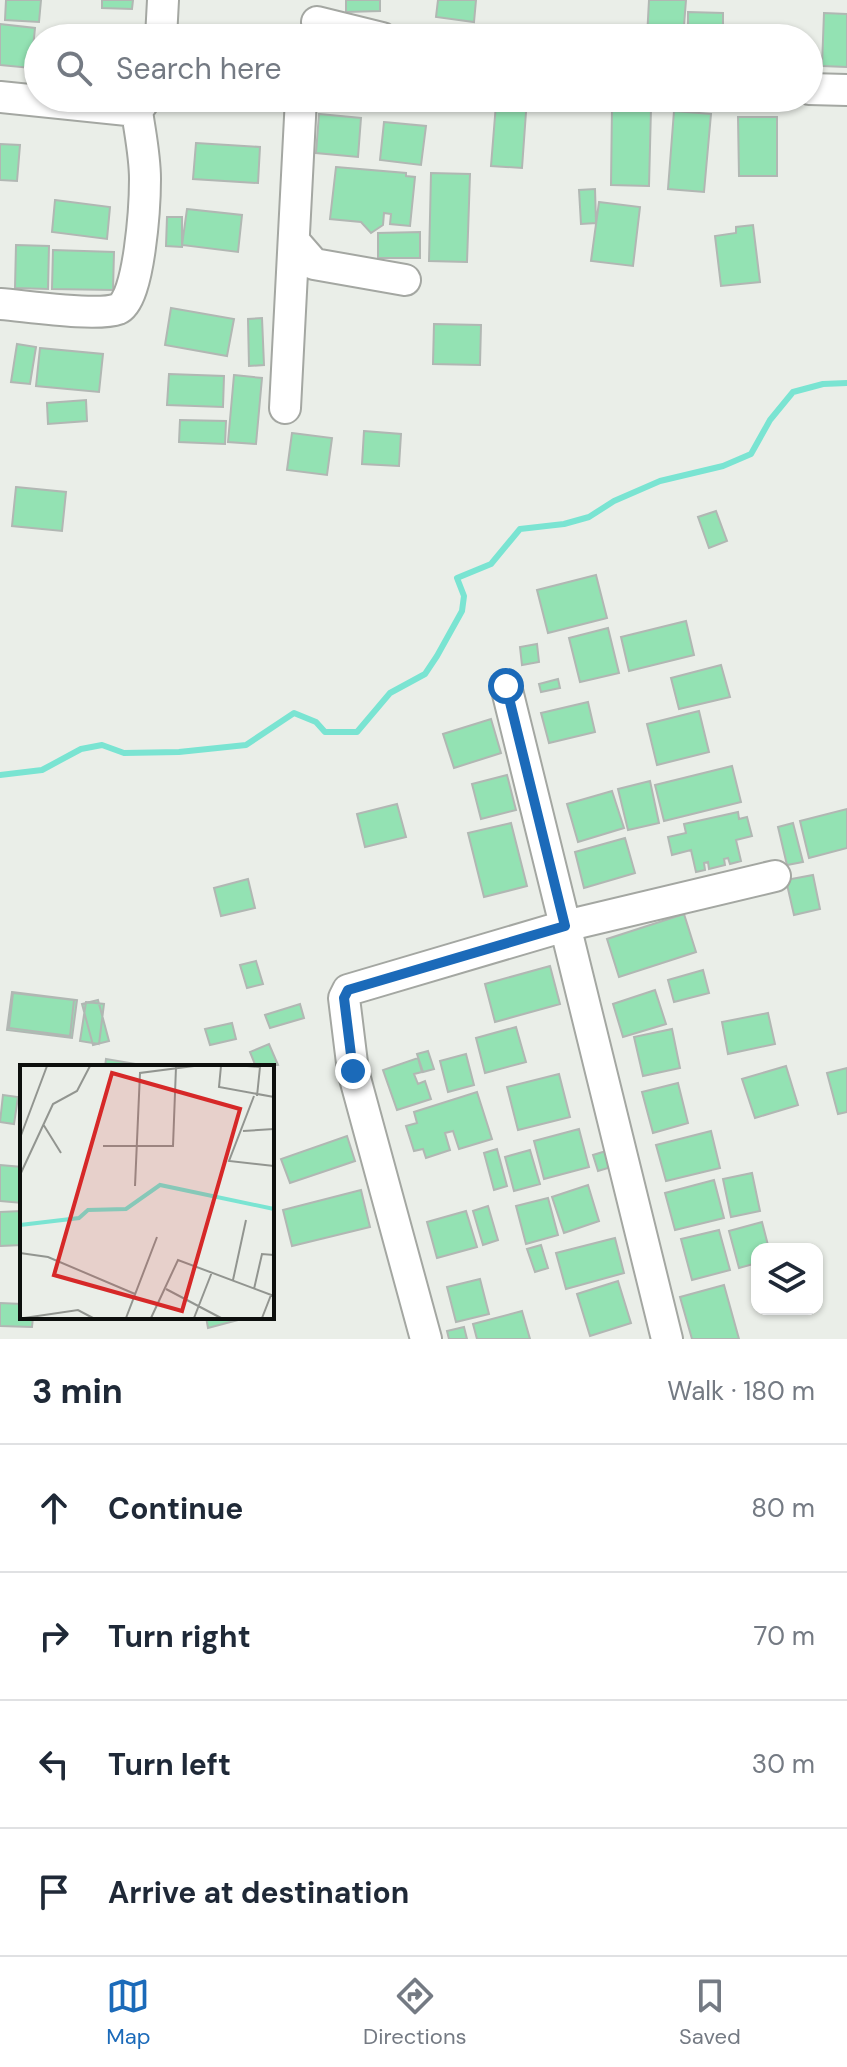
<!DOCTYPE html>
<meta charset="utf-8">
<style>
body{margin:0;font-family:"DM Sans",sans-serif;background:#f2f2f3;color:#1f2937}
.controls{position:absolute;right:24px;bottom:24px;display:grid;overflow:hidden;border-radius:16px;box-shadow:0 2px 6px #0004}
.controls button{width:72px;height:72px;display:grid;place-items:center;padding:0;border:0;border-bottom:2px solid #e0e1e3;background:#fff;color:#1f2937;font:40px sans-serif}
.stop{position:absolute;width:24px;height:24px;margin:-18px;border:6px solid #1b6ab9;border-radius:50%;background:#fff}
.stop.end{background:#1b6ab9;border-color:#fff;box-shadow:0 2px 8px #0008}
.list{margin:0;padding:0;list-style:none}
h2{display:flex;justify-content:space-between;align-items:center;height:104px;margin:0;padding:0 32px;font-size:34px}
h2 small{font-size:26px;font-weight:400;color:#747a83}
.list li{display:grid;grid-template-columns:52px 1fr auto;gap:24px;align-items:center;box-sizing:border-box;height:128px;padding:0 32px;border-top:2px solid #e0e1e3}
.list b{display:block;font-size:30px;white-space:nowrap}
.list em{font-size:26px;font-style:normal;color:#747a83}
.icon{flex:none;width:44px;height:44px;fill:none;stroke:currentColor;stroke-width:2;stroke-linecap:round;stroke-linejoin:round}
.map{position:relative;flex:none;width:847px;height:1339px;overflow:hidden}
.search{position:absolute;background:#fff;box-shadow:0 2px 6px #0004;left:24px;right:24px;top:24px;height:88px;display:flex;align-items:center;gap:20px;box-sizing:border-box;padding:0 28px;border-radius:44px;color:#747a83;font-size:30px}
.sheet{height:616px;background:#fff}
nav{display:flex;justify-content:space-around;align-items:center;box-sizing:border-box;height:112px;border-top:2px solid #e0e1e3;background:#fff;font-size:22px;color:#747a83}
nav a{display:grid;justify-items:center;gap:4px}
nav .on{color:#1b6ab9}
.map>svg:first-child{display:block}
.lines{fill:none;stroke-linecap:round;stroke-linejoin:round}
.stream{stroke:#7ae4d2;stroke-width:6}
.building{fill:#93e2b3;stroke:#b1b7b3;stroke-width:2}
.minor-casing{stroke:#a4a7a2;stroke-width:34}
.minor{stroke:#fff;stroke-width:30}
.route{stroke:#1b6ab9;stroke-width:10}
.inset-river{fill:none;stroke:#7ae4d2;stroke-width:4}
.inset-road{fill:none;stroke:#929590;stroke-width:2}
.view{fill:#d62828;fill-opacity:0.15;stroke:#d62828;stroke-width:4}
.inset-edge{fill:none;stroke:#0d0f0d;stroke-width:4}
</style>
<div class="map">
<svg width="847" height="1339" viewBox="0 0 847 1339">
<rect width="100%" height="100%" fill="#eaeee8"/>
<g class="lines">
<path class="stream" d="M0,775L42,770L81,749L102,745L124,753L179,752L246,745L294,713L316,722L325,732H357L390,693L425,674L437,656L462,611L464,596L457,578L491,564L520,529L564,524L589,517L614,501L660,481L723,466L751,454L770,420L793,392L823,384L847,383"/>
</g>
<path class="building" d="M6,0H41L39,22L5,20Z
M102,0H133L132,9L102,8Z
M346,0H380V11L346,12Z
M438,0H476L474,22L436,17Z
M649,0H686L683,38H647Z
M688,12L723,13V38H688Z
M824,13L847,14V67L822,66Z
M0,24L35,28L31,68L0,65Z
M482,98H527L522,168L491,166L496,104L481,103Z
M612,107L651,108L649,186L611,185Z
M674,111L711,114L704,192L668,189Z
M319,114L361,118L358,157L316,153Z
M738,117H777V176H739Z
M384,122L426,126L421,165L380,160Z
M196,143L260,147L258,183L193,179Z
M0,144L20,145L17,181L0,180Z
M336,167L406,173V176L415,177L410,226L390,224L391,214L384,213L383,225L371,233L361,222L330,219Z
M431,173L470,174L467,262L429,261Z
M595,189L596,223L581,224L579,190Z
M55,200L110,207L107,239L52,232Z
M599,202L640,207L633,266L591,261Z
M187,209L242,215L238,252L182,245Z
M167,217H182V247L166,246Z
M753,225L760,282L721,286L715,236L736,233V227Z
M420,232V258H378V233Z
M16,245L49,246L48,289L15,288Z
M53,250L114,252L113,290L52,289Z
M171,308L234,319L227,356L165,345Z
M262,318L264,365L249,366L248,319Z
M434,324L481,325L480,365L433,364Z
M17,344L36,347L30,384L11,382Z
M40,348L103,354L99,392L36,386Z
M169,374L224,376L223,407L167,405Z
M234,375L262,378L256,444L228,442Z
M86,400L87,421L48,424L47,403Z
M180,420L226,421L225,444L179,442Z
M364,431L401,434L399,466L362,464Z
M292,433L332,438L327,475L287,470Z
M16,487L66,492L62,531L12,526Z
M716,511L727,541L709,548L698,517Z
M596,575L607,618L548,633L537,590Z
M686,621L694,655L629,671L621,637Z
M608,628L619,673L580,682L569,638Z
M537,644L539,662L522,665L520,647Z
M721,665L730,697L679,709L671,678Z
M558,679L560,688L541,692L539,684Z
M588,702L595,732L549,743L541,713Z
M699,711L709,752L657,765L647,724Z
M491,719L501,753L454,768L443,734Z
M732,766L741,802L664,821L655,785Z
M507,775L516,810L481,819L472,784Z
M650,781L659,823L628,830L618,789Z
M612,791L624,828L578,842L567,804Z
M397,804L406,837L365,847L357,814Z
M847,809V848L809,858L800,821Z
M738,812L739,819L747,817L752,836L736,840L741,861L730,864L728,858L724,859L725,865L709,869L708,862L704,863L705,870L696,872L691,850L672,855L668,837L686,833L684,824Z
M511,823L527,886L484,897L468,833Z
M793,823L803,862L787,865L778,827Z
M625,838L635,873L584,888L575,852Z
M813,875L820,909L794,915L786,880Z
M248,879L255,908L221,916L214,888Z
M684,914L696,952L619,977L607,939Z
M256,961L263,984L247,988L240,965Z
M550,966L560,1004L495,1022L485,984Z
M703,970L709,993L674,1002L668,980Z
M655,990L666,1024L623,1037L613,1004Z
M12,992L77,1000L72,1038L7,1030Z
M13,993L74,1000L70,1036L9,1028Z
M98,1000L109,1041L93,1045L82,1004Z
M86,1002L104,1004L99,1044L80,1041Z
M300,1004L304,1018L270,1028L265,1015Z
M768,1013L775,1044L728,1054L722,1022Z
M232,1023L236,1039L210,1045L205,1029Z
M516,1027L526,1062L485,1073L476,1038Z
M672,1029L680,1068L643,1076L634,1037Z
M269,1044L278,1065L256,1067L250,1052Z
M428,1051L434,1069L423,1072L417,1054Z
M466,1054L474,1085L448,1092L440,1061Z
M418,1058L422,1072L414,1074L418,1084L425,1081L431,1099L397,1110L383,1070Z
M106,1059L142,1065V1067H105Z
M786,1066L798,1105L755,1118L742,1079Z
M847,1068V1112L838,1114L827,1073Z
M559,1074L570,1117L518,1130L507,1087Z
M678,1083L688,1123L653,1133L642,1092Z
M477,1092L492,1139L459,1149L453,1131L445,1133L450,1150L426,1158L423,1149L414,1151L406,1126L417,1123L414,1112Z
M3,1095L18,1097L14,1124L0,1122Z
M579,1129L589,1167L544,1179L534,1141Z
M711,1131L720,1168L666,1181L656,1145Z
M347,1136L355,1161L290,1183L281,1159Z
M497,1149L507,1186L494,1190L484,1153Z
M530,1150L540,1184L514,1191L505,1157Z
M606,1151L611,1167L598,1171L593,1155Z
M0,1165L22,1167V1203L0,1201Z
M752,1173L760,1211L731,1217L723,1179Z
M714,1180L724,1218L675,1230L665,1193Z
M588,1185L599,1221L564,1233L552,1197Z
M361,1190L370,1227L292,1246L283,1210Z
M548,1198L558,1235L526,1244L516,1206Z
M488,1206L498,1240L483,1245L473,1211Z
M22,1211V1245L0,1246V1212Z
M466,1211L477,1247L437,1258L427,1222Z
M762,1222L769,1249H757V1263L739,1268L729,1231Z
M719,1230L730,1270L692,1280L681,1239Z
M615,1238L624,1273L566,1289L556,1253Z
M541,1245L548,1268L535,1272L527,1249Z
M480,1279L489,1314L456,1322L447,1287Z
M618,1281L631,1323L590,1336L577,1294Z
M724,1285L739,1339H692L680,1297Z
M0,1303L22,1304V1317H33L32,1327L0,1326Z
M522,1311L530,1339H477L473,1324Z
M206,1317H242V1319L208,1328Z
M464,1327L467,1339H449L447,1331Z"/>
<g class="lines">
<defs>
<path id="minor" d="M317,22L382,38
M161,38L163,0
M809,89L847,90
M0,97L137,111
M294,241L314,264L405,280
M0,304C26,306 96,317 118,309C140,300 145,202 145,179C145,156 140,133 137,111L146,98
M285,408L301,98
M506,686L667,1339
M426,1339L353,1071L344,998L348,990L565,926L775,876"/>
</defs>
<use href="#minor" class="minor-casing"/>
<use href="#minor" class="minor"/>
</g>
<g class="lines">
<path class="route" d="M353,1071L344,998L348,990L565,926L506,686"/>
</g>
<g transform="translate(20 1065)">
<rect width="254" height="254" fill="#eaeee8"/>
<path class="inset-river" d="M0,160L59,153L68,145L106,144L140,120L254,144"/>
<path class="inset-road" d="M201,1L199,22L254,32M227,1L240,2L237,31M234,31L209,96L254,101M23,59L41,88M223,66L254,64M0,73L27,1M83,81H153L156,2M0,110L33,39L57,26L70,1M115,121L120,8L174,1M0,188L28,192L115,229M213,215L226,155M146,224L201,253M234,224L242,189L254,190M4,253L58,245L73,253M106,253L137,172M131,253L158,195L254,231M174,253L192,207M242,253L251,230"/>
<path class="view" d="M92,8L220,44L162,246L34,210Z"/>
<rect width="254" height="254" class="inset-edge"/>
</g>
</svg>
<div class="controls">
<button><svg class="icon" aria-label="layers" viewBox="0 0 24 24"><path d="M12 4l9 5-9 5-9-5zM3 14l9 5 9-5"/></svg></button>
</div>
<div class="stop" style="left:506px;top:686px"></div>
<div class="stop end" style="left:353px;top:1071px"></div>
<div class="search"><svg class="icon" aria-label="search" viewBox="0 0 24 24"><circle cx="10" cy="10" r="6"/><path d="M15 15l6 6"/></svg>Search here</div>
</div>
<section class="sheet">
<h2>3 min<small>Walk · 180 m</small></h2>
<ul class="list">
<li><svg class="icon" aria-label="ahead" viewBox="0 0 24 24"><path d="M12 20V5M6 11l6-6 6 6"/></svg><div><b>Continue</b></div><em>80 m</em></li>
<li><svg class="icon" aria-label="right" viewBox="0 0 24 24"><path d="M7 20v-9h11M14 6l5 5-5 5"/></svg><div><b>Turn right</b></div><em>70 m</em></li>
<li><svg class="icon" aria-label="left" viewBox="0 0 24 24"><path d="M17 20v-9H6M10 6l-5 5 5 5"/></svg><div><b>Turn left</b></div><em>30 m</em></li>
<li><svg class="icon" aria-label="arrive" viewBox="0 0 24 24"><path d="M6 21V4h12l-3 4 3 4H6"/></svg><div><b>Arrive at destination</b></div></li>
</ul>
</section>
<nav>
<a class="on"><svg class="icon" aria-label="map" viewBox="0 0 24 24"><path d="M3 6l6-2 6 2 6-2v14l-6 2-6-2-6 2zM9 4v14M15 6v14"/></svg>Map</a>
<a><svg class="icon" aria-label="directions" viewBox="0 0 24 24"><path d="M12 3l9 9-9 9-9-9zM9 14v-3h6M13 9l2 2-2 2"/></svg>Directions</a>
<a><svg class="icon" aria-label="saved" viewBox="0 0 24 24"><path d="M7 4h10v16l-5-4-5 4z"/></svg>Saved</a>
</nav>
